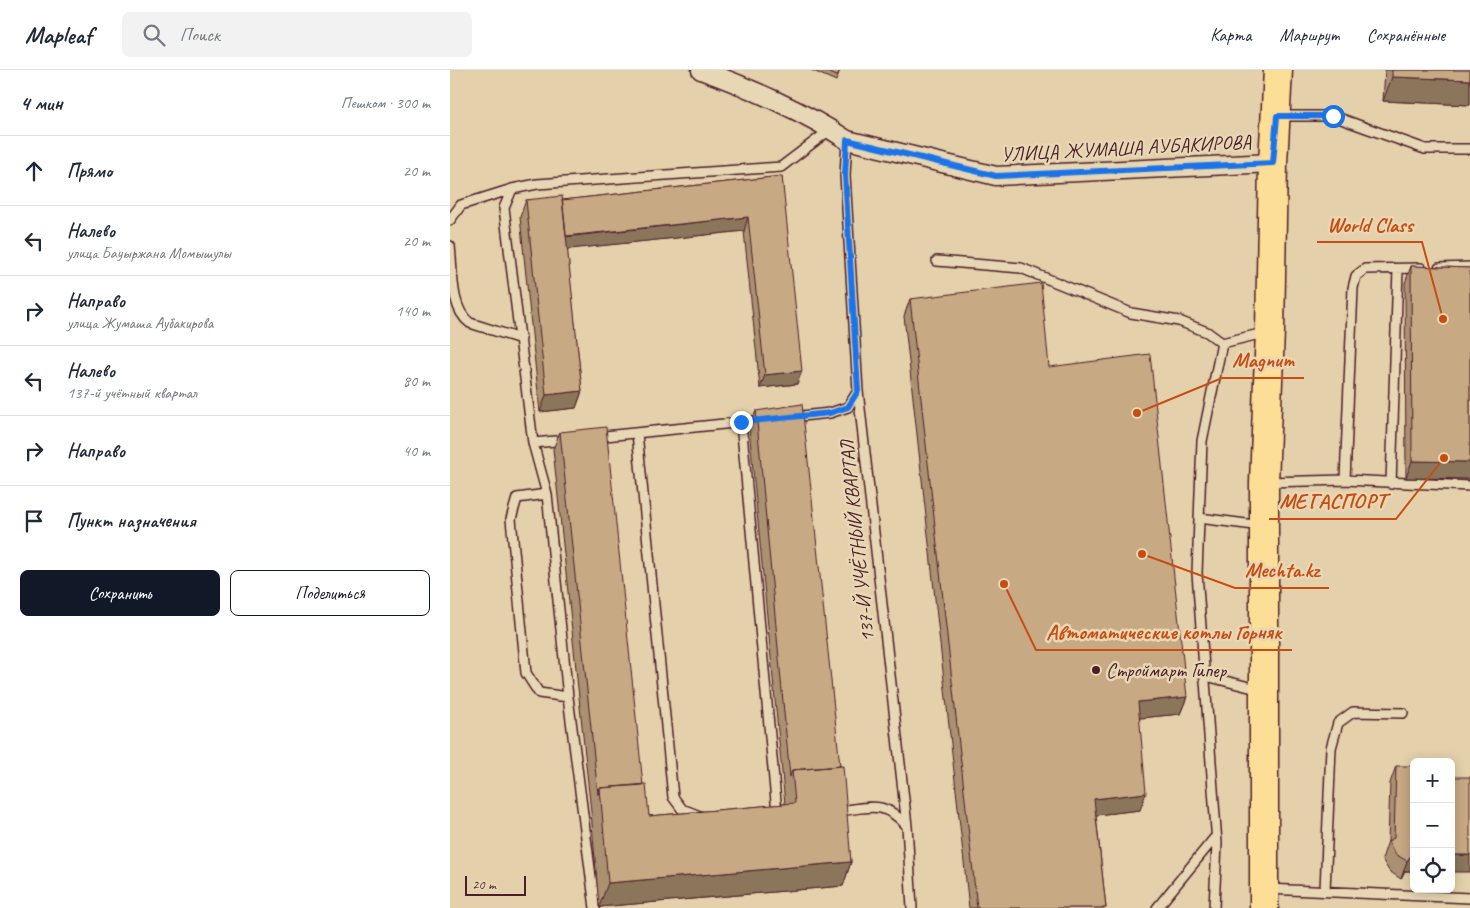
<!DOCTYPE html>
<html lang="ru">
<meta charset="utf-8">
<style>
body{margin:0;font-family:Caveat,sans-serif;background:#f2f2f3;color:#1f2937}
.controls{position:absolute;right:15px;bottom:15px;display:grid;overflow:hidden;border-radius:8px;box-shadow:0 2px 12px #0003}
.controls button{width:45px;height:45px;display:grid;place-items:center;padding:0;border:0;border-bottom:1px solid #e0e1e3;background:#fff;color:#1f2937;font:25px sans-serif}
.scale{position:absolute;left:15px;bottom:12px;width:61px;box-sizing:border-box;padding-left:5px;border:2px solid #4a1f2b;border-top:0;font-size:14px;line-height:18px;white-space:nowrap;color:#4a1f2b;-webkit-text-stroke:4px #e8d7b4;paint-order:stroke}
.stop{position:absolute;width:15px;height:15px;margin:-11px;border:4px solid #1a73e8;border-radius:50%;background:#fff}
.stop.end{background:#1a73e8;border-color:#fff;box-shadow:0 1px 5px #0008}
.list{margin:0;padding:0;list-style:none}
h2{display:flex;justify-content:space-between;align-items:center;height:65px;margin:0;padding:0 20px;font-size:21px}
h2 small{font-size:16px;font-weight:400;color:#747a83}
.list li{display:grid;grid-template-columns:32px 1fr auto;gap:15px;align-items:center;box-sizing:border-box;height:70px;padding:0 20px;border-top:1px solid #e0e1e3}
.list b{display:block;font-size:19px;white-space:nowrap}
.list p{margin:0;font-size:16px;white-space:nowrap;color:#747a83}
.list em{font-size:16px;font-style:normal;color:#747a83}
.actions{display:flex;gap:10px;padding:15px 20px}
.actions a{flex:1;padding:11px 0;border:1px solid #111827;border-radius:8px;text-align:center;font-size:18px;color:#111827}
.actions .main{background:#111827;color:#fff}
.icon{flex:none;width:28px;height:28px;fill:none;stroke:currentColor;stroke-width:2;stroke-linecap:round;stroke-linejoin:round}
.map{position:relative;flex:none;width:1020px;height:838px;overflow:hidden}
header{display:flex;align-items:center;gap:30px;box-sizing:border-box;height:70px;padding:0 25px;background:#fff;border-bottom:1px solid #e0e1e3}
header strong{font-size:24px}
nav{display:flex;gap:28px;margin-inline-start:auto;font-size:18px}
.search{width:350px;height:45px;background:#f2f2f3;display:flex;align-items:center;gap:12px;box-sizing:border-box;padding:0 18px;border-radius:8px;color:#747a83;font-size:19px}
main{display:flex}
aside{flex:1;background:#fff}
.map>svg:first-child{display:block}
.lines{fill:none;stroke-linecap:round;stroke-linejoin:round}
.lane-casing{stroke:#4a1f2b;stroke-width:12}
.street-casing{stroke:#4a1f2b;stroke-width:21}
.primary-casing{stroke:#4a1f2b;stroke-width:31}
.lane{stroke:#e8d7b4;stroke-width:9}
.street{stroke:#e8d7b4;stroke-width:18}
.primary{stroke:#fdde96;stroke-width:28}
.wall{fill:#ab9171;stroke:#4a1f2b}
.shaded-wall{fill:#8b765c;stroke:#4a1f2b}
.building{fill:#c7a983;stroke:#4a1f2b}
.route{stroke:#1a73e8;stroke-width:6}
.poi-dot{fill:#4a1f2b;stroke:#e8d7b4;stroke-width:2}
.labels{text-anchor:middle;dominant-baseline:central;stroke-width:5;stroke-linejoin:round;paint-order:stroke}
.street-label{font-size:20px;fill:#4a1f2b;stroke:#e8d7b4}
.poi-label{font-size:20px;fill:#4a1f2b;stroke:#e8d7b4;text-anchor:start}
.leader{fill:none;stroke:#c84d12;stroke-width:2}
.callout-dot{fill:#c84d12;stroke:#e8d7b4;stroke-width:2}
.callout-label{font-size:21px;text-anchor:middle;font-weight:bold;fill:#c84d12;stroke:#e8d7b4;stroke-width:5;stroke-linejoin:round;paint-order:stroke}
</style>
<header>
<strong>Mapleaf</strong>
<div class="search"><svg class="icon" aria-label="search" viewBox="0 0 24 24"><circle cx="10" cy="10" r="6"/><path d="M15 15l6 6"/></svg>Поиск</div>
<nav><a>Карта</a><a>Маршрут</a><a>Сохранённые</a></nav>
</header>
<main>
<aside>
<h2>4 мин<small>Пешком · 300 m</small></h2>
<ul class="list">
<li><svg class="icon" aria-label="ahead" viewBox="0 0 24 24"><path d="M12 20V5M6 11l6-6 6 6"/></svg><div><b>Прямо</b></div><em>20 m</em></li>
<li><svg class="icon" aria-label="left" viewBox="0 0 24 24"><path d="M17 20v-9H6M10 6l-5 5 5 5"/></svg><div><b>Налево</b><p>улица Бауыржана Момышулы</p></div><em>20 m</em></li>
<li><svg class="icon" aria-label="right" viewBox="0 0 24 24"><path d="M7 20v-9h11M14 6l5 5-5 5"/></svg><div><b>Направо</b><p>улица Жумаша Аубакирова</p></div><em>140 m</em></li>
<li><svg class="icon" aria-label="left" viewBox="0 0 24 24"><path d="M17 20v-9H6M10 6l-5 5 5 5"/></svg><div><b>Налево</b><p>137-й учётный квартал</p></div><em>80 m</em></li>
<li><svg class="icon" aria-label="right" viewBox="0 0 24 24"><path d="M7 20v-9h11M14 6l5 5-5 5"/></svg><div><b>Направо</b></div><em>40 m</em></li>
<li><svg class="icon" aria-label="arrive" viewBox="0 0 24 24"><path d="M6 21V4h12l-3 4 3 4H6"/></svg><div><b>Пункт назначения</b></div></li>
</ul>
<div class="actions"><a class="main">Сохранить</a><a>Поделиться</a></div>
</aside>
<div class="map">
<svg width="1020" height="838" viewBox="0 0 1020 838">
<rect width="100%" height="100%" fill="#e4d0aa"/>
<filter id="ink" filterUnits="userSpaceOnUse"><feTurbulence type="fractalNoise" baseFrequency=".02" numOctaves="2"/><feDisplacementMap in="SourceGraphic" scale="10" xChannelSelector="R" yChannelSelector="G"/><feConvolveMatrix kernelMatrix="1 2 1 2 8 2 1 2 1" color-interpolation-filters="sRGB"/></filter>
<g filter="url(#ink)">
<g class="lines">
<defs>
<path id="lane" d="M827,46H883L975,79H1020
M397,70L395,105L408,321L457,756L462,838
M0,150L11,135L62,119
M0,176C3,200 0,239 20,253L71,269
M487,191L571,198L681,243L729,251L757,262L772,273
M989,198L1020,197
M342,347L380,343L398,337L408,321
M291,352L327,742
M187,363L223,727L232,739L250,746
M145,367L314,350
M83,373L117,370
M895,410L903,218L906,206L915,199L971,198
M817,412L895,410L1020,416
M941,414L948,199
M97,424L67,428L61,449L76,603L89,623L118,627
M749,448L812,456
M756,606L811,620
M387,741C420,738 433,729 457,756
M817,819L1020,828
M875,820L881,678L888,653L903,642L953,643
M145,838L118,627L97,424L83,373L54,138L62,119L87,114L331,97L381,59
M707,838L766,766
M764,838L767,773L747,503L752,371L772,273L818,262"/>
<path id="street" d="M251,0C296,16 357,43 397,70L546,106L823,93"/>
<path id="primary" d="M814,838V412L820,261L823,93L828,0"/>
</defs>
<use href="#lane" class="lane-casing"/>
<use href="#street" class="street-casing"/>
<use href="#primary" class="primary-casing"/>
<use href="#lane" class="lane"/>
<use href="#street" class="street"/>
<use href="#primary" class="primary"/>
</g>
<path class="wall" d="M361,0H390L386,11Z
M935,0H1020V35L933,31Z
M332,106L347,314L310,318L294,161L117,179L132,321L126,338L90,342L70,147L76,130H112Z
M961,196L1020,198V409L956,408L955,213Z
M460,229L599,297L737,627L730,644L689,648L690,740L646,745L656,838H519L454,246Z
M306,341L390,696L401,792L393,816L149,837L141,742L103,379L110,362L193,715L199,746L335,734L299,358Z
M946,696L964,801H955L951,809L939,801L932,789L938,771L940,713Z"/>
<path class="shaded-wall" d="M942,7L1020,10V35L933,31Z
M298,147L294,161L110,180L114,167Z
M352,301L347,314L310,318L315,305Z
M132,321L126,338L90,342L96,325Z
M962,391L1020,392V409L956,408Z
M737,627L730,644L681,649L688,632Z
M696,723L690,740L638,746L644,729Z
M962,784H964V801H955L951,809L957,791Z
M1001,785H1020V802H1001Z
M401,792L393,816L149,837L158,813Z"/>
<path class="building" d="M373,0H390L387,6Z
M942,0H1020V10L942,7Z
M332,106L352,301L315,305L298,147L116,166L112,130Z
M112,126L132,321L96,325L76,130Z
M961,196L1020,198V392L962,391Z
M591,213L599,297L700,284L737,627L688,632L696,723L644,729L656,838H527L460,229Z
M352,334L390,696L342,700L340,707L306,341Z
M156,357L193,715L150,718L148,725L110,362Z
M393,696L401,792L158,813L150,718L196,714L199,746L345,733L342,700Z
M946,696H964V784H962L957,791L945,784L938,771L944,768Z
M1001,707H1020V785H1001Z"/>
</g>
<g class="lines" filter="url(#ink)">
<path class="route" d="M291,352L380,343L398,337L408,321L395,105L397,70L546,106L823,93L827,46H883"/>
</g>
<circle class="poi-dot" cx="646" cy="600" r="5"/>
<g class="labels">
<g class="street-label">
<text transform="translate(676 78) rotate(-3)">УЛИЦА ЖУМАША АУБАКИРОВА</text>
<text transform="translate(407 471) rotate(-96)">137-Й УЧЁТНЫЙ КВАРТАЛ</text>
</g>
<g class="poi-label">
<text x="656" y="600">Строймарт Гипер</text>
</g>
</g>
<path class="leader" d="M993 249L972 172H867M687 343L772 308H854M994 388L946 449H819M692 484L785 518H879M554 514L586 580H842"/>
<g class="callout-dot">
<circle cx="993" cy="249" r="5"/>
<circle cx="687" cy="343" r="5"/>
<circle cx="994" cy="388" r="5"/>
<circle cx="692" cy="484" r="5"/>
<circle cx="554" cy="514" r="5"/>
</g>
<g class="callout-label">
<text x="920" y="162">World Class</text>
<text x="813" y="297">Magnum</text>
<text x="883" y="438">МЕГАСПОРТ</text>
<text x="832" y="507">Mechta.kz</text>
<text x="714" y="569">Автоматические котлы Горняк</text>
</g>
</svg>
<div class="controls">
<button>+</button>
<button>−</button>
<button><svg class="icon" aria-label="locate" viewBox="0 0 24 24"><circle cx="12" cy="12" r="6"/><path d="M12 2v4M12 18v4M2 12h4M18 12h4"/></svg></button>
</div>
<div class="scale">20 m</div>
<div class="stop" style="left:883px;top:46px"></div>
<div class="stop end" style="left:291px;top:352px"></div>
</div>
</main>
